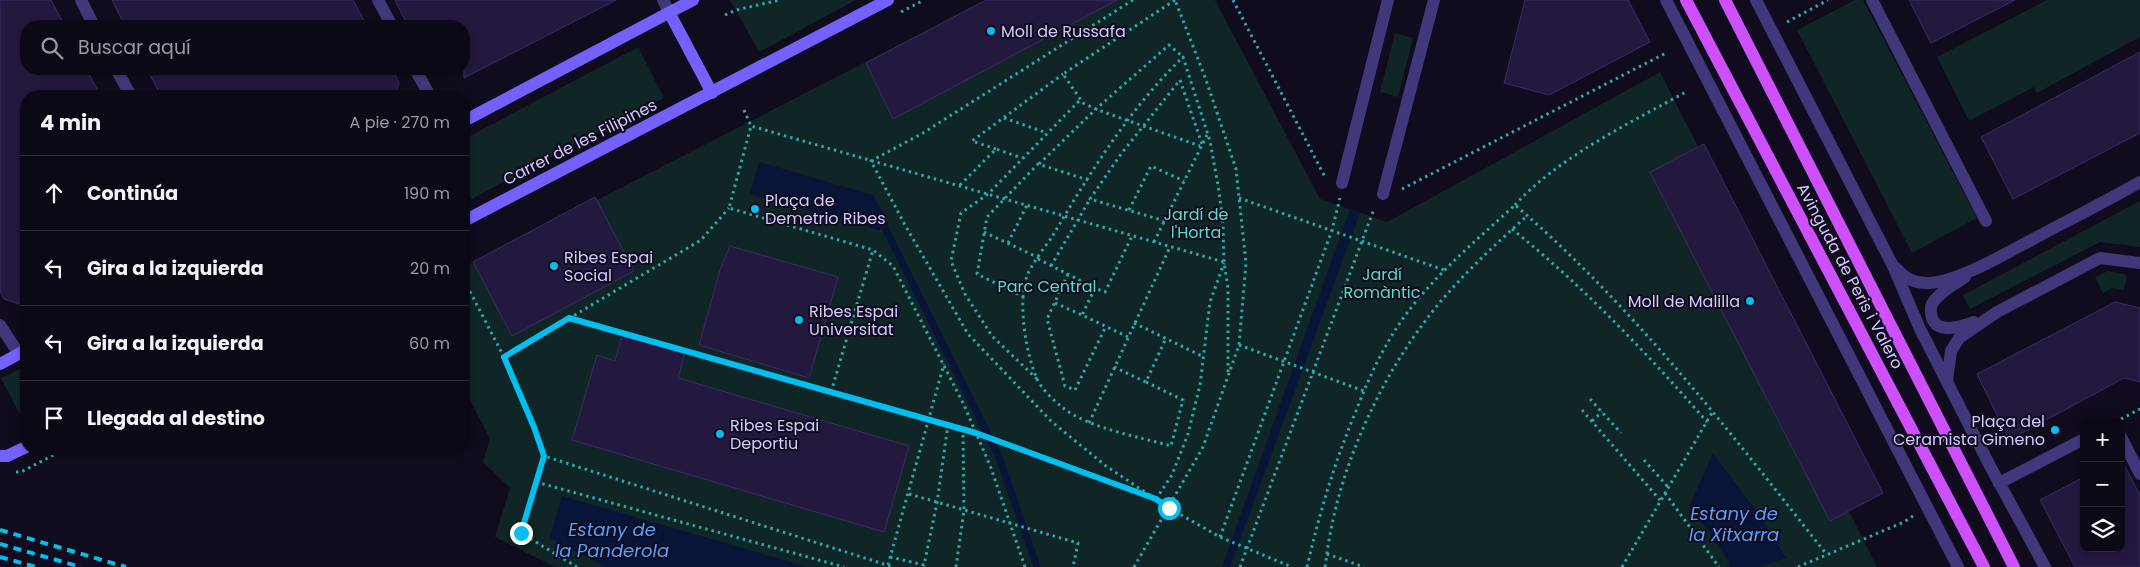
<!DOCTYPE html>
<html lang="es">
<meta charset="utf-8">
<style>
body{margin:0;font-family:Poppins,sans-serif;background:#1a1723;color:#f1f3f6}
.controls{position:absolute;right:15px;bottom:15px;display:grid;overflow:hidden;border-radius:10px;box-shadow:0 1px 4px #0004}
.controls button{width:45px;height:45px;display:grid;place-items:center;padding:0;border:0;border-bottom:1px solid #2c2a35;background:#0c0916;color:#f1f3f6;font:25px sans-serif}
.stop{position:absolute;width:15px;height:15px;margin:-11px;border:4px solid #02bff0;border-radius:50%;background:#fff}
.stop.end{background:#02bff0;border-color:#fff;box-shadow:0 1px 5px #0008}
.list{margin:0;padding:0;list-style:none}
h2{display:flex;justify-content:space-between;align-items:center;height:65px;margin:0;padding:0 20px;font-size:21px}
h2 small{font-size:16px;font-weight:400;color:#9a9aa1}
.list li{display:grid;grid-template-columns:32px 1fr auto;gap:15px;align-items:center;box-sizing:border-box;height:75px;padding:0 20px;border-top:1px solid #2c2a35}
.list b{display:block;font-size:19px;white-space:nowrap}
.list em{font-size:16px;font-style:normal;color:#9a9aa1}
.icon{flex:none;width:28px;height:28px;fill:none;stroke:currentColor;stroke-width:2;stroke-linecap:round;stroke-linejoin:round}
.map{position:relative;flex:none;width:2140px;height:567px;overflow:hidden}
.search{position:absolute;background:#0c0916;box-shadow:0 1px 4px #0004;left:20px;top:20px;width:450px;height:55px;display:flex;align-items:center;gap:12px;box-sizing:border-box;padding:0 18px;border-radius:20px;color:#9a9aa1;font-size:19px}
.panel{position:absolute;background:#0c0916;box-shadow:0 1px 4px #0004;left:20px;top:90px;width:450px;height:365px;border-radius:20px}
.map>svg:first-child{display:block}
.green{fill:#0f2526}
.water{fill:#091538}
.lines{fill:none;stroke-linecap:round;stroke-linejoin:round}
.stream{stroke:#091538;stroke-width:7}
.building{fill:#23183d;stroke:#3d2a69}
.path{stroke:#2ea7ac;stroke-width:3;stroke-dasharray:2.5 4;stroke-linecap:butt}
.pedestrian{stroke:#41377b;stroke-width:12}
.minor{stroke:#41377b;stroke-width:12}
.secondary{stroke:#7460fd;stroke-width:12}
.primary{stroke:#ce50fd;stroke-width:12}
.rail{stroke:#02bff0;stroke-width:4;stroke-dasharray:8 6;stroke-linecap:butt}
.route{stroke:#02bff0;stroke-width:6}
.poi-dot{fill:#02bff0;stroke:#100c1d;stroke-width:2}
.labels{text-anchor:middle;dominant-baseline:central;stroke-width:4;stroke-linejoin:round;paint-order:stroke}
.poi-label{font-size:16px;fill:#d4c8fe;stroke:#100c1d;text-anchor:start}
.street-label{font-size:16px;fill:#d4c8fe;stroke:#100c1d}
.park-label{font-size:16px;fill:#56ddc9;stroke:#100c1d}
.water-label{font-size:18px;font-style:italic;fill:#579ffd;stroke:#100c1d}
</style>
<div class="map">
<svg width="2140" height="567" viewBox="0 0 2140 567">
<rect width="100%" height="100%" fill="#100c1d"/>
<path class="green" d="M730,0H856L759,52Z
M986,0H1215L1320,199L1387,222L1660,72L1698,147L1704,144L1883,493L1849,511L1877,567H555L495,537L510,488L483,462L490,439L464,388V267L595,197L597,200L601,198Z
M1855,0H1863L1977,218L1912,253L1797,30Z
M2047,0H2140V37L2037,93L2034,87L1969,121L1937,57Z
M1395,33L1413,38L1398,97L1380,92Z
M638,47L664,98L464,203V139Z
M2140,201V247L2100,242L1970,309L1963,295Z
M2108,271L2127,275L2124,290L2112,288L2103,293L2095,277Z
M26,366V427L1,378Z"/>
<path class="water" d="M759,162L873,195L889,224L879,230L750,194Z
M1350,209L1360,213L1230,567H1222Z
M1713,453L1757,512L1786,558L1758,567H1726L1731,565L1690,505Z
M562,496L808,567H605L550,538Z"/>
<g class="lines">
<path class="stream" d="M884,226L999,457L1037,567"/>
</g>
<path class="building" d="M0,0H51L65,26H26V69H86L101,96H26V306L4,299L0,291Z
M112,0H353L367,26H125Z
M395,0H616L464,78V26H408Z
M986,0H1117L893,119L866,63Z
M1525,0H1628L1650,42L1549,95L1504,83Z
M1909,0H2015L1931,43Z
M2140,52V133L2013,199L1981,137Z
M147,69H392L399,83L395,96H161Z
M1704,144L1883,493L1830,521L1650,172Z
M595,197L634,271L512,336L473,262Z
M730,246L838,277L809,378L699,345L720,270Z
M2115,302L2140,308V382L2124,378L2009,440L1977,374Z
M622,336L685,353L678,378L909,446L884,532L572,440L597,355L615,361Z
M2121,459L2140,495V567H2075L2040,500L2084,477V548H2121Z"/>
<g class="lines">
<path class="path" d="M1133,0L923,133L871,161L905,225L968,334L1052,422L1106,466L1169,508L1220,537L1292,567
M1175,0L1063,74L1083,103L1098,110L1200,146
M1233,0L1325,177
M901,12L924,0
M725,15L736,10L780,0
M1787,22L1828,0
M744,110L751,126
M1004,118L1047,133
M996,149L972,141L1063,74
M1039,164L1096,109L1169,45L1183,57
M960,185L996,149L1022,158
M1402,189L1666,53
M1239,198L1444,270
M1515,205C1556,159 1631,122 1686,92
M1129,210L1151,166L1184,181
M1165,221L1090,199L1121,154L1180,80L1202,144
M1512,229C1583,286 1647,353 1707,422
M984,232L1039,258
M1154,242L1207,135
M1008,243L1027,205
M1038,259L1095,288
M1051,266L1090,199
M1068,274L1047,319L1065,386L1075,390L1106,326
M464,280L504,357
M1024,297L977,274L987,217L1038,164L1088,180
M1055,303L1082,315
M569,318L976,433L1150,497
M1134,323L1204,357
M1128,337L1082,315L1095,288L1105,292L1132,236
M1239,345L1364,391
M1114,367L1146,382L1166,338
M1037,379L992,336L965,294L951,261L961,213L988,194L1080,100
M1146,382L1183,400L1171,446C1140,437 1087,428 1062,407C1054,401 1041,388 1037,379C1026,354 1018,305 1026,279C1030,266 1044,248 1052,237C1089,174 1130,108 1183,57L1210,141L1219,191L1223,224L1224,262L1228,288V375
M831,392L873,250
M1590,399L1621,433
M1582,410L1660,500
M2121,419L2140,409
M1592,421L1602,412
M1089,423L1170,247
M544,456L534,427L504,357L701,240L729,208
M1644,460L1668,487
M16,472H21L65,449
M536,482L844,567
M1665,493L1719,567
M909,494L1078,543L1073,567
M1156,499L1172,475L1188,434L1200,385L1210,302L1224,263
M1220,537L1332,230L1340,198
M1327,554C1337,476 1374,391 1420,328C1450,286 1489,250 1527,216
M890,557L924,565L937,503L948,425
M888,565L944,364
M577,567L521,533L544,456L893,567
M956,567L964,510L963,430
M1025,567L991,468L964,405L893,266L873,250L729,208L751,126L1224,262
M1134,567L1203,447L1239,345L1246,263L1236,169L1205,77L1175,0
M1240,567L1374,209
M1307,567C1320,511 1334,464 1356,411C1371,372 1388,336 1414,304C1444,267 1480,237 1515,205C1634,307 1730,432 1827,555
M1325,567L1327,554L1364,567
M1622,567L1713,411
M1798,567L1904,522L1913,516"/>
<path class="pedestrian" d="M1872,0L1986,221
M1342,183L1388,0
M1383,194L1434,0
M2121,437L2140,474
M1999,483L2084,439"/>
<path class="minor" d="M81,0L94,26
M378,0L392,26
M663,0L670,14
M1666,0L1958,567
M1756,0L1893,266L1920,329L1990,466L2045,567
M116,69L131,96
M415,69L430,96
M1896,268C1905,279 1916,284 1930,283C1958,281 1997,258 2022,245C2061,224 2101,204 2140,182
M1965,277C1955,284 1939,292 1932,304C1930,308 1931,314 1932,318C1938,335 1962,326 1974,322
M0,325L19,354
M1947,381L1951,351L1959,338L1997,312L2100,258L2140,263"/>
<path class="secondary" d="M670,14L712,93
M464,121L693,0
M464,221L888,0
M0,364L26,350
M0,456H7L26,447"/>
<path class="primary" d="M1686,0L1984,567
M1725,0L2014,567"/>
<path class="rail" d="M0,530L126,567
M0,544L81,567
M0,557L36,567"/>
</g>
<g class="lines">
<path class="route" d="M521,533L544,456L534,427L504,357L569,318L976,433L1156,499L1169,508"/>
</g>
<g class="poi-dot">
<circle cx="991" cy="31" r="5"/>
<circle cx="755" cy="209" r="5"/>
<circle cx="554" cy="266" r="5"/>
<circle cx="1750" cy="301" r="5"/>
<circle cx="799" cy="320" r="5"/>
<circle cx="2055" cy="430" r="5"/>
<circle cx="720" cy="434" r="5"/>
</g>
<g class="labels">
<g class="poi-label">
<text x="1001" y="31">Moll de Russafa</text>
<text x="765" y="200">Plaça de<tspan x="765" dy="18">Demetrio Ribes</tspan></text>
<text x="564" y="257">Ribes Espai<tspan x="564" dy="18">Social</tspan></text>
<text x="1740" y="301" text-anchor="end">Moll de Malilla</text>
<text x="809" y="311">Ribes Espai<tspan x="809" dy="18">Universitat</tspan></text>
<text x="2045" y="421" text-anchor="end">Plaça del<tspan x="2045" dy="18">Ceramista Gimeno</tspan></text>
<text x="730" y="425">Ribes Espai<tspan x="730" dy="18">Deportiu</tspan></text>
</g>
<g class="street-label">
<text transform="translate(580 142) rotate(-27)">Carrer de les Filipines</text>
<text transform="translate(1850 276) rotate(62)">Avinguda de Peris i Valero</text>
</g>
<g class="park-label">
<text x="1196" y="214">Jardí de<tspan x="1196" dy="18">l'Horta</tspan></text>
<text x="1382" y="274">Jardí<tspan x="1382" dy="18">Romàntic</tspan></text>
<text x="1047" y="286">Parc Central</text>
</g>
<g class="water-label">
<text x="1734" y="513">Estany de<tspan x="1734" dy="21">la Xitxarra</tspan></text>
<text x="612" y="529">Estany de<tspan x="612" dy="21">la Panderola</tspan></text>
</g>
</g>
</svg>
<div class="controls">
<button>+</button>
<button>−</button>
<button><svg class="icon" aria-label="layers" viewBox="0 0 24 24"><path d="M12 4l9 5-9 5-9-5zM3 14l9 5 9-5"/></svg></button>
</div>
<div class="stop" style="left:1169px;top:508px"></div>
<div class="stop end" style="left:521px;top:533px"></div>
<div class="search"><svg class="icon" aria-label="search" viewBox="0 0 24 24"><circle cx="10" cy="10" r="6"/><path d="M15 15l6 6"/></svg>Buscar aquí</div>
<section class="panel">
<h2>4 min<small>A pie · 270 m</small></h2>
<ul class="list">
<li><svg class="icon" aria-label="ahead" viewBox="0 0 24 24"><path d="M12 20V5M6 11l6-6 6 6"/></svg><div><b>Continúa</b></div><em>190 m</em></li>
<li><svg class="icon" aria-label="left" viewBox="0 0 24 24"><path d="M17 20v-9H6M10 6l-5 5 5 5"/></svg><div><b>Gira a la izquierda</b></div><em>20 m</em></li>
<li><svg class="icon" aria-label="left" viewBox="0 0 24 24"><path d="M17 20v-9H6M10 6l-5 5 5 5"/></svg><div><b>Gira a la izquierda</b></div><em>60 m</em></li>
<li><svg class="icon" aria-label="arrive" viewBox="0 0 24 24"><path d="M6 21V4h12l-3 4 3 4H6"/></svg><div><b>Llegada al destino</b></div></li>
</ul>
</section>
</div>
